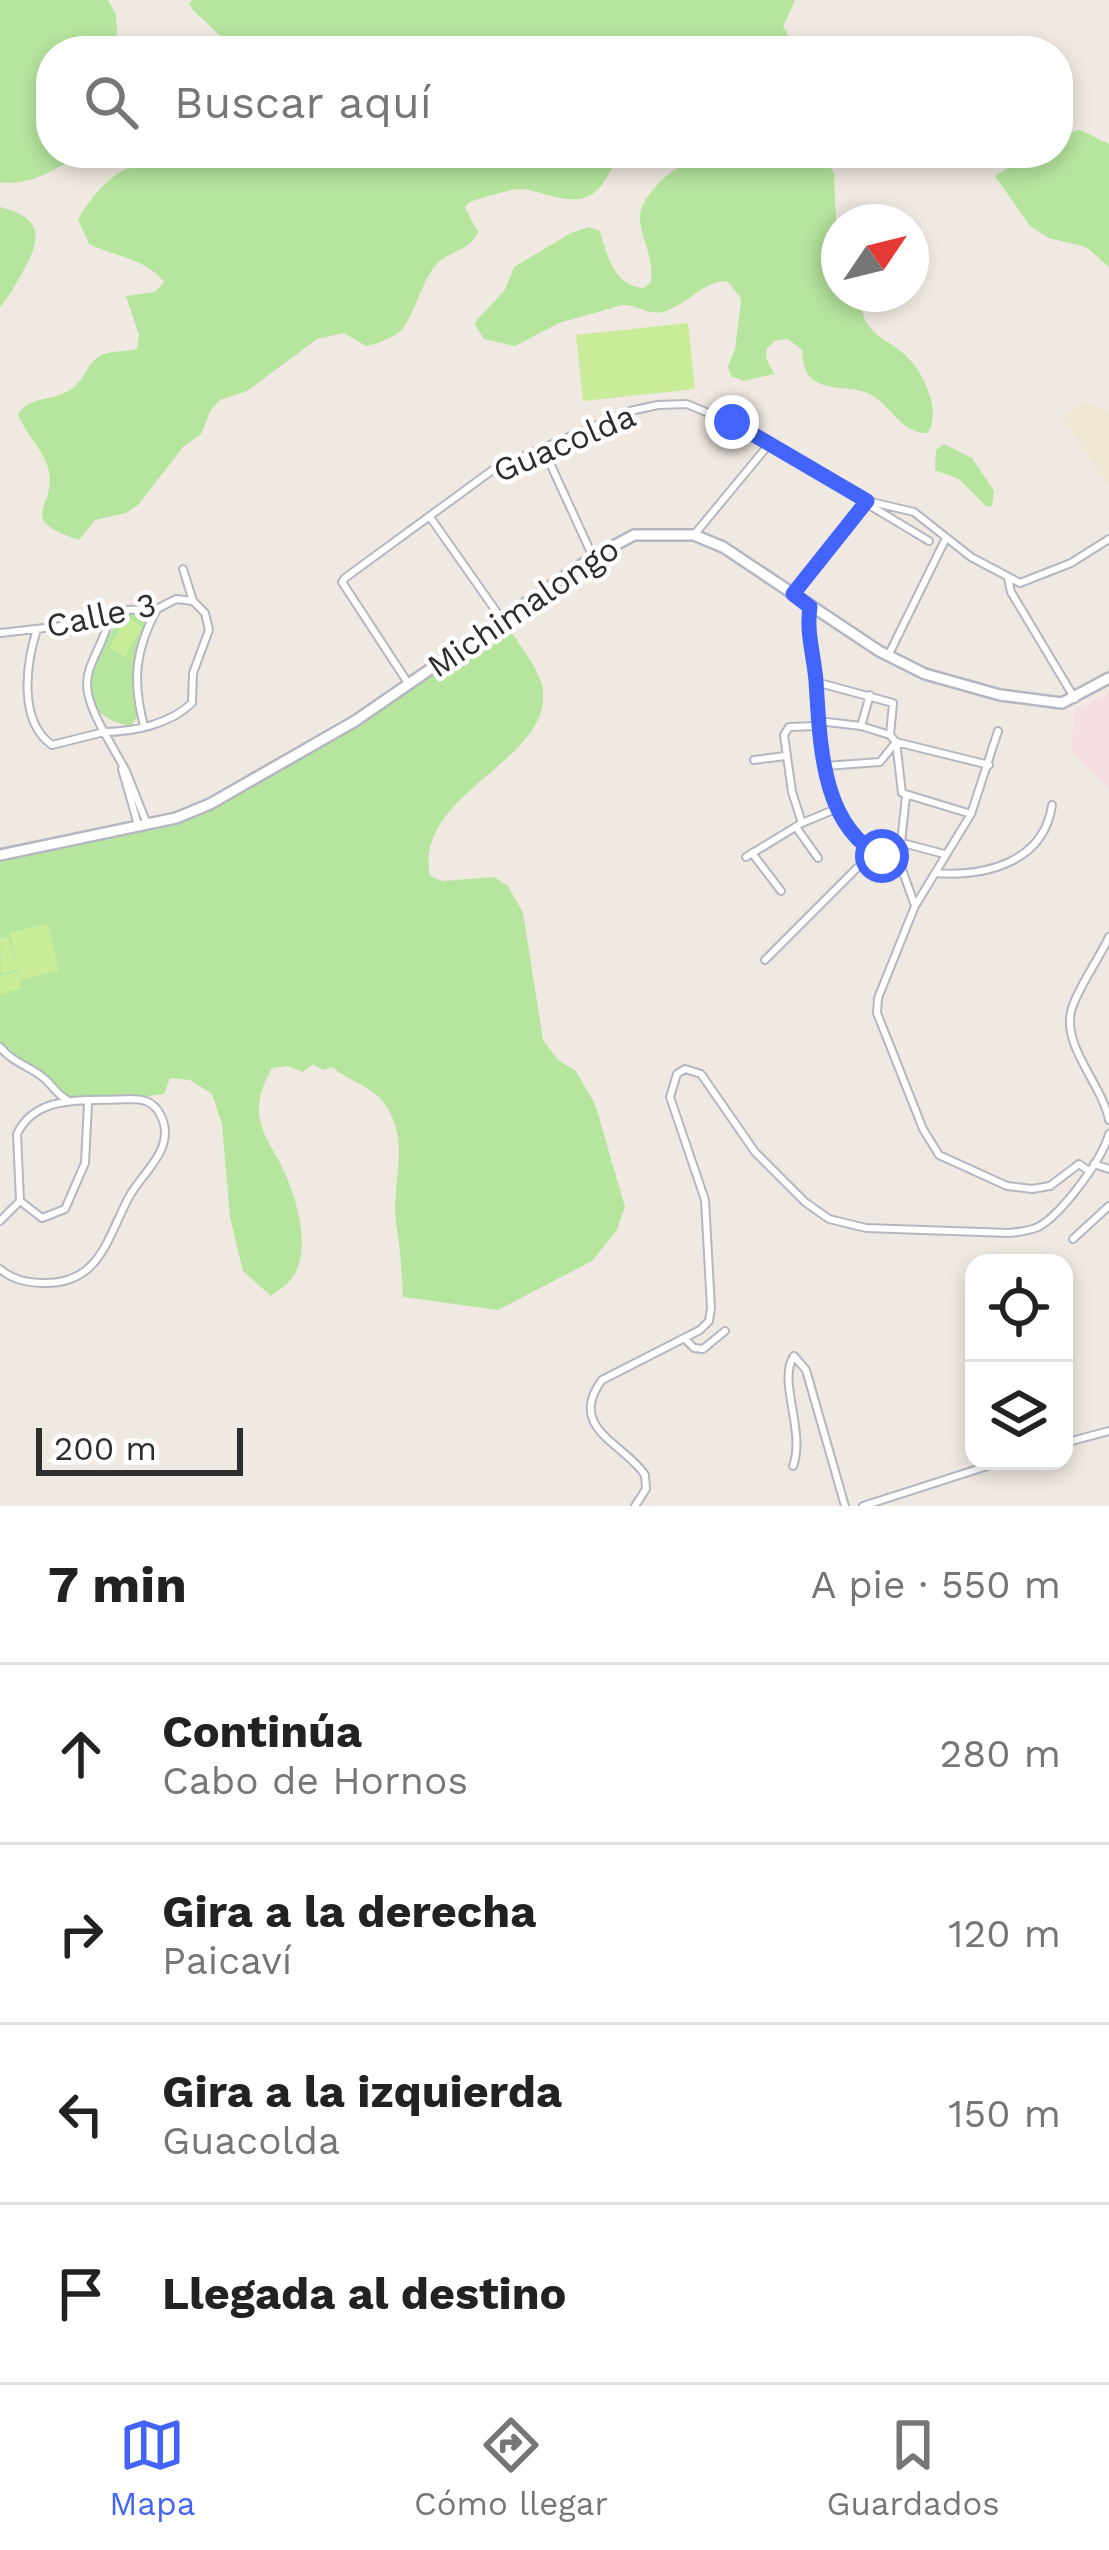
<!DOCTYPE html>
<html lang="es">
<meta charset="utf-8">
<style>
body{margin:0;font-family:"Work Sans",sans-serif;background:#f6f6f6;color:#222}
.controls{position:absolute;right:36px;bottom:36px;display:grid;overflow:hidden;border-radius:24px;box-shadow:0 6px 18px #0003}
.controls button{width:108px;height:108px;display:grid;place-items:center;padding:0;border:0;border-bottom:3px solid #e0e0e0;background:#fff;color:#222;font:60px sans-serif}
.compass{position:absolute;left:821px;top:204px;width:108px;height:108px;border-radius:50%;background:#fff;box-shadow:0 6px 18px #0003;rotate:55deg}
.scale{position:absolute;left:36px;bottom:30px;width:207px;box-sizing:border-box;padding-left:12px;border:6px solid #2e2e2e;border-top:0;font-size:33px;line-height:42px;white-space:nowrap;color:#2e2e2e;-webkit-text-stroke:9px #fff;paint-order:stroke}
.stop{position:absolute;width:36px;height:36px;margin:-27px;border:9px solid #4264fb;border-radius:50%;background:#fff}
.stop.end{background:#4264fb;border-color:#fff;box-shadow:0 3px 12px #0008}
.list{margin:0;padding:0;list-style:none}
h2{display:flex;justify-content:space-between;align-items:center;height:156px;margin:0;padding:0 48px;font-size:51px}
h2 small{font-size:39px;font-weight:400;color:#767676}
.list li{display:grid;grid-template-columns:78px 1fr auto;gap:36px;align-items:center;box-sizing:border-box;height:180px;padding:0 48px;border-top:3px solid #e0e0e0}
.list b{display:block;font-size:45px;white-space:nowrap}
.list p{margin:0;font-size:39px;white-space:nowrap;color:#767676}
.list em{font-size:39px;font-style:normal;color:#767676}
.icon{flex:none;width:66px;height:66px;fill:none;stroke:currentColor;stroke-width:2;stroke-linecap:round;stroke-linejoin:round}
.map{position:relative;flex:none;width:1109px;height:1506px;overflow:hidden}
.search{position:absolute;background:#fff;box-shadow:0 6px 18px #0003;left:36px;right:36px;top:36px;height:132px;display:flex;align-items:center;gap:30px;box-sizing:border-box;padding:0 42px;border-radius:48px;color:#767676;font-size:45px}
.sheet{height:876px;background:#fff}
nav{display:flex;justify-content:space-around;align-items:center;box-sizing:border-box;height:168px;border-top:3px solid #e0e0e0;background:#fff;font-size:33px;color:#767676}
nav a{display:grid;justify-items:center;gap:6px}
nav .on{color:#4264fb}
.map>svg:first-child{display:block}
.education{fill:#f0e6d1}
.medical{fill:#f5dfe0}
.green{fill:#b6e59e}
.pitch{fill:#c9ec9a}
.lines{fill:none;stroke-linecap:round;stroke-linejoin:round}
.minor-casing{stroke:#b4b7c1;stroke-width:10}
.secondary-casing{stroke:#b4b7c1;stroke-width:14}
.minor{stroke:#fff;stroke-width:6}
.secondary{stroke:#fff;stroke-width:9}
.route{stroke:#4264fb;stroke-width:15}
.labels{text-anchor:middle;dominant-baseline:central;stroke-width:9;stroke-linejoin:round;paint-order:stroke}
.street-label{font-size:33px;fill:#2e2e2e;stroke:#fff}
</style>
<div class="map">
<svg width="1109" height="1506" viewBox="0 0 1109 1506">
<rect width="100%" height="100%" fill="#efe9e1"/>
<path class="education" d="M1084,403L1109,412V485L1065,420L1069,412Z"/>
<path class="medical" d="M1109,693V791L1071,749L1075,711Z"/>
<path class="green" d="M0,0H108L116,14L118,51H51V153H81C58,169 28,187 0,182Z
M193,0H795L783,27L799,51H236L192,9L189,3Z
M1080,130L1109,144V267L1086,247L1049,238L1030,226L995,176L1032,153H1058V136Z
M173,153H623C612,164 607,182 596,191C575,210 545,191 522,189C513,188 476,199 468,203L465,208L478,232C469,251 455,249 440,261C422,276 416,313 402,329C393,339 378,343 366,346L344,333L317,339L247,391L220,400L210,411L201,434L183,447L139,504L126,513L95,520L79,540C10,518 62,506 47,465C41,447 25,433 18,414C32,395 50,402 68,391C85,383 85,364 100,356C110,350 126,352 137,349L139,335L126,296L155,292L164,282C147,259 114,256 89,244L78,220C86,203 111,172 130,168C140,166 151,168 161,167Z
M823,153L834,174L839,294H858C861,303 862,314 866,322C875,337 892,343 904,354C923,370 942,411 928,433C899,434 890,401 865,392C848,386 824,391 810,377C803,370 803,359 802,350L788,339L775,341L767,348L766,358L774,374L744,381L731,376L728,367L735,349L741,303L740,297L727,281C700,282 687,306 662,312C647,315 638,304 622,305L559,323L515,346L484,339L475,325L477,320L505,290L514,267L571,233L589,227L600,231C607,256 614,286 644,288L651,282C654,258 642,241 640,219C639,206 649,195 656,186C697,140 767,153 823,153Z
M0,207C44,218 42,238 22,273C15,285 10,296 0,307Z
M944,444L972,458L994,491L992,506L987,507L959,479L935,470L936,450Z
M128,612H145L149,618C133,651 130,679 138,715L131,726C61,714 95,644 128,612Z
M509,628C519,645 537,666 542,685C558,761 412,791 430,876L443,881L494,877L508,886L523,913L543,1040L558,1060L576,1071L595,1104L625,1207L617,1230L592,1261L498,1310L403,1297C402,1271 400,1248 396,1222C391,1181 412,1141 384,1103C370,1085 347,1080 332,1067L323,1070L313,1064L303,1072L288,1066L272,1068C265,1081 258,1095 259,1111C260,1135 275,1150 284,1171C297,1199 312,1251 292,1278C287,1285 277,1291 271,1296L243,1271L230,1217L222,1124L212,1094L190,1080L170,1078L164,1094L107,1101L68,1098L0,1047V857L179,817L278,767L432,669Z"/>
<path class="pitch" d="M688,323L695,389L583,401L576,335Z
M126,617L142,626L125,657L109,648Z
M48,924L59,971L20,980L21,989L0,994V976L17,972L20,976L18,969L1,974L0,938L8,936L17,966L10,932Z"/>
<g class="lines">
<defs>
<path id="minor" d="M543,448L593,557
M430,517L503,621
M694,535L770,443
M183,569L193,601
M1008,578L1011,592L1075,699
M793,594L867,501L914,512L971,557L1020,583L1071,563L1109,539
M810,607C806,631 814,656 816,681C821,746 822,840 899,861
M37,629C26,664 18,721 52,745L104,732L126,771L147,824
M0,633L71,625L125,610L157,609L176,599L193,601L205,613L209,630L193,673L192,703C170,724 134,732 104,732C70,671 95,671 111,615
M888,656L946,538
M816,682L893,703L890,735L896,742L902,793L971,814
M408,683L342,582L345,578L494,469L630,411L658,405L687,404L732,423L929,541
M818,721L861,726L890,735
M144,726C132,681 135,650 157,609
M861,726L870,695
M998,731L971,814L915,906L878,998L877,1013L923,1129L939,1155L1007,1186L1032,1189L1050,1186L1079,1164L1089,1171
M754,760L785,756
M825,766L880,762L896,742L989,765
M122,769L138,825
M906,796L899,861L914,903
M802,823L792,792L784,735L789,727L818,726
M796,827L818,858
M899,842L944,854
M752,853L781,891
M746,857L802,823L838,808
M935,873C986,877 1044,862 1052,805
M1109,937C1098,960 1082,982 1073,1005C1058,1043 1102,1083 1109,1120
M765,960L873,852
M0,1047C13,1063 30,1066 45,1079C54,1087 57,1095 69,1101
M1094,1164L1109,1169
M20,1201L42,1218L65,1209L85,1163L88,1103
M0,1221L20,1201L17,1134C37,1092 89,1102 129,1099C143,1099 153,1101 160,1114C178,1148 143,1171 129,1197C107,1238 100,1284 44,1283C27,1283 13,1280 0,1269
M1073,1239L1109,1206
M685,1339L694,1348L703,1349L725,1331
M1064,1443L1109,1431
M793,1466C806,1431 777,1380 794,1356L806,1370L845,1506
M635,1506L646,1489L645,1475C625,1444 566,1428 602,1380L700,1330L709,1321L711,1308L705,1200L670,1097L677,1074L685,1069L701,1074L755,1152L805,1202L829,1219L866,1228L1009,1233C1019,1232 1029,1231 1038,1227C1061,1215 1102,1160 1109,1134
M863,1506L1003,1461"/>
<path id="secondary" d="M0,855L176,818L210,804L355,721L593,557L634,535H694L723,547L879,651L925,674L1000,695L1062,703L1109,678"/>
</defs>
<use href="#minor" class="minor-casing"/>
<use href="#secondary" class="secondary-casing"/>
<use href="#minor" class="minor"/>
<use href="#secondary" class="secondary"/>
</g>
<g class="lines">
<path class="route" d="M732,422L867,501L793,594L810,607C806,632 814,656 816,681C820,738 820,827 882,856"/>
</g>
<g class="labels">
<g class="street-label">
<text transform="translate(564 443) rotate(-23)">Guacolda</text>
<text transform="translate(523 607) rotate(-34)">Michimalongo</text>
<text transform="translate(101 615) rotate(-12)">Calle 3</text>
</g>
</g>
</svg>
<div class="controls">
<button><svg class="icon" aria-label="locate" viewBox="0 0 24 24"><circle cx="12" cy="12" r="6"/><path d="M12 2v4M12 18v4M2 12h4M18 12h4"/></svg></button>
<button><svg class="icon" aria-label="layers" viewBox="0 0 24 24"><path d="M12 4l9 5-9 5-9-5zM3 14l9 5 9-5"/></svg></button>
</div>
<svg class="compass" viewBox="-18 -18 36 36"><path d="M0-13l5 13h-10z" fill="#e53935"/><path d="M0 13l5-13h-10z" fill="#767676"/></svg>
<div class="scale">200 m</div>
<div class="stop" style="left:882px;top:856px"></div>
<div class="stop end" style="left:732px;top:422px"></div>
<div class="search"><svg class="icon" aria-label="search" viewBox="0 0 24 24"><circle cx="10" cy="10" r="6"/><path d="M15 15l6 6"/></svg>Buscar aquí</div>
</div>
<section class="sheet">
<h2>7 min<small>A pie · 550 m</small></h2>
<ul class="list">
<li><svg class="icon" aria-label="ahead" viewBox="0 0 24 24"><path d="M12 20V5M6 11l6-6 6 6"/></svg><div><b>Continúa</b><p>Cabo de Hornos</p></div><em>280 m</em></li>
<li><svg class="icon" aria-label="right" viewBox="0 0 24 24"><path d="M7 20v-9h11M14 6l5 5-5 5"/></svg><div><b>Gira a la derecha</b><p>Paicaví</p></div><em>120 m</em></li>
<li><svg class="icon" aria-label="left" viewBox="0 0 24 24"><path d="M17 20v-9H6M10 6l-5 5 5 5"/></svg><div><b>Gira a la izquierda</b><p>Guacolda</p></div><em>150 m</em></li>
<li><svg class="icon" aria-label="arrive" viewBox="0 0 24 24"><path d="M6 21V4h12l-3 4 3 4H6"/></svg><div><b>Llegada al destino</b></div></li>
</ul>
</section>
<nav>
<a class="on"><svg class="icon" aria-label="map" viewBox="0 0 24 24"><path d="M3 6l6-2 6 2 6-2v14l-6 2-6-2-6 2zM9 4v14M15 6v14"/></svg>Mapa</a>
<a><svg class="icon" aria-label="directions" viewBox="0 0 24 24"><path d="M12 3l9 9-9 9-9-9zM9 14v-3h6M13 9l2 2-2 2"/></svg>Cómo llegar</a>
<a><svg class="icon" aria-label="saved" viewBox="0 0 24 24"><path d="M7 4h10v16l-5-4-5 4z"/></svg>Guardados</a>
</nav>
